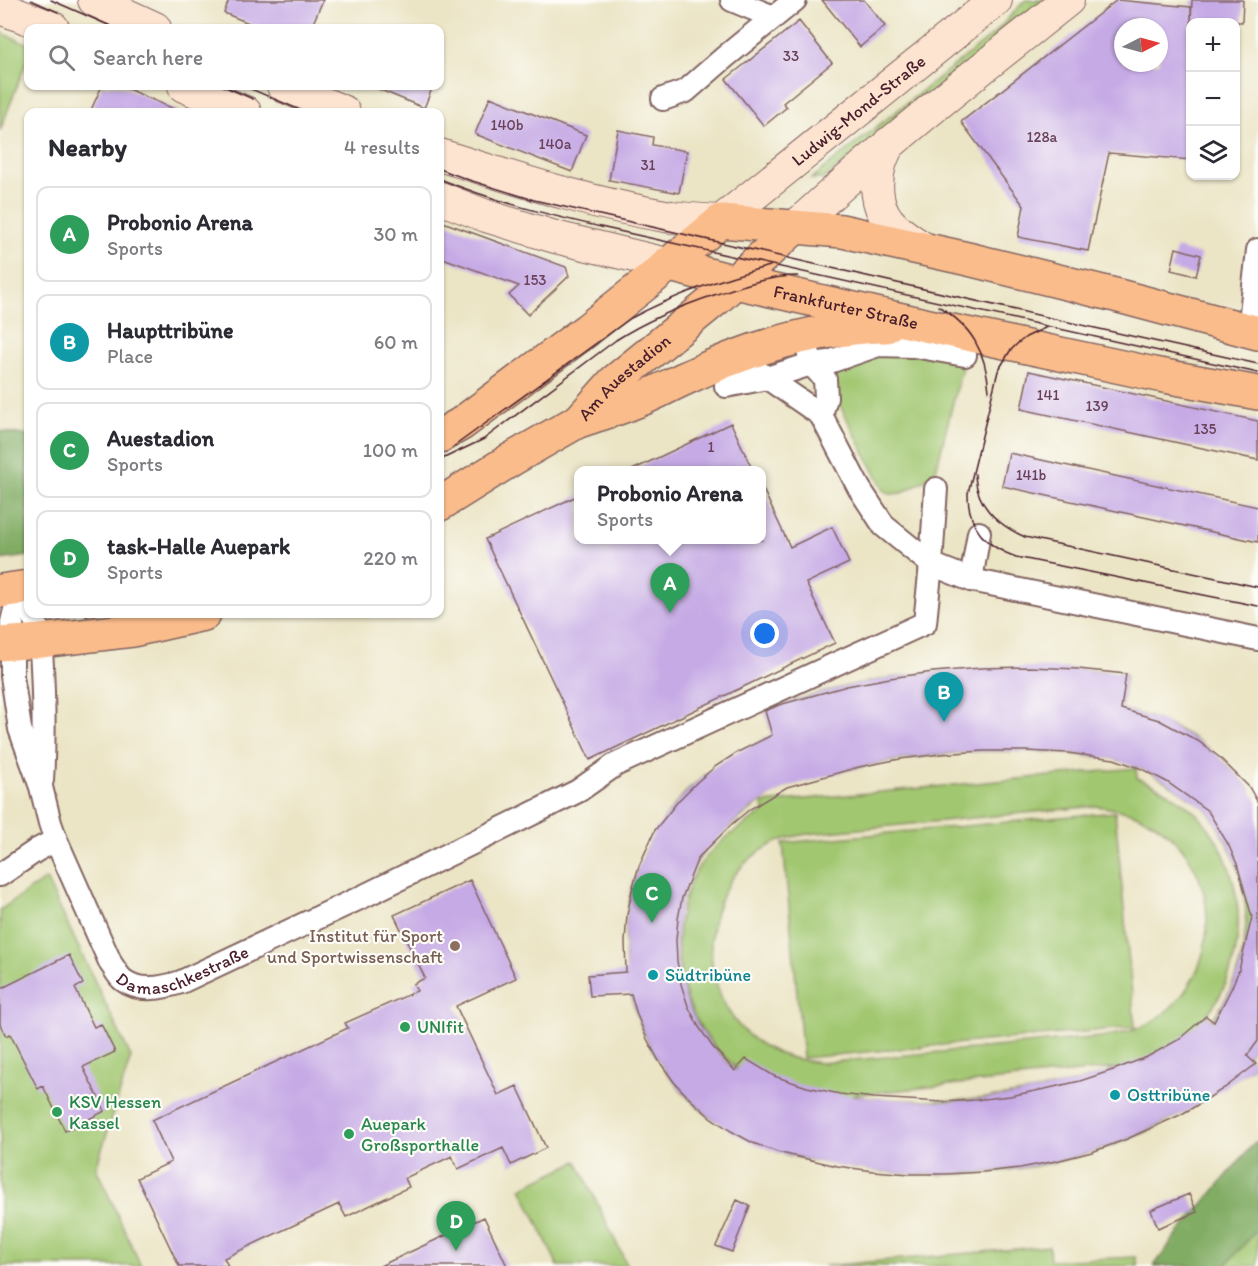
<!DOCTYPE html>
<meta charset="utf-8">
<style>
body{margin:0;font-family:Itim,sans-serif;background:#f2f2f3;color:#2b2b33}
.controls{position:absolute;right:18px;top:18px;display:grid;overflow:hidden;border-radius:12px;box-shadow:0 2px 4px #0004}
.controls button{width:54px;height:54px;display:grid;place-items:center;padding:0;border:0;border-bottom:2px solid #e1e1e2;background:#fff;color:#2b2b33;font:30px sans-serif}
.compass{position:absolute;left:1114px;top:18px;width:54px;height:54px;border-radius:50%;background:#fff;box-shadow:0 2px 4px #0004;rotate:84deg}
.you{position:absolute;left:765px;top:634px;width:21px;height:21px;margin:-15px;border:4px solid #fff;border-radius:50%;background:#1a73e8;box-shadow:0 0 0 9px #1a73e833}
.badge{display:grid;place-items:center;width:39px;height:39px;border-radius:50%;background:#ea580c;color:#fff;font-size:20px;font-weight:700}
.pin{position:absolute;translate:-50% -50px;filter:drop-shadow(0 2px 3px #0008)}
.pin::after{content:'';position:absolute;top:32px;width:21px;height:18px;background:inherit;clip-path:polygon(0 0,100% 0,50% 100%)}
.popup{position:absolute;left:574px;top:466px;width:192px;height:78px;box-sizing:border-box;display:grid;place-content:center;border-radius:12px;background:#fff;filter:drop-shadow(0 2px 4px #0005);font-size:20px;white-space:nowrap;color:#7c7c81}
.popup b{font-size:22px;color:#2b2b33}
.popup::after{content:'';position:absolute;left:50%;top:100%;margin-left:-12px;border:12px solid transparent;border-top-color:#fff}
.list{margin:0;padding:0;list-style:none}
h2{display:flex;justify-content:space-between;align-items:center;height:78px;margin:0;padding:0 24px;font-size:26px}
h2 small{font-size:20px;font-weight:400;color:#7c7c81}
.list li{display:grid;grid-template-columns:39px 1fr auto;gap:18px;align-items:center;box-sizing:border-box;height:96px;margin:0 12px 12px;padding:0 12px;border:2px solid #e1e1e2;border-radius:12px}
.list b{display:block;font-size:22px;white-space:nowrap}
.list p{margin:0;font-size:20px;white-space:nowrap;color:#7c7c81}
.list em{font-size:20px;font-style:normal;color:#7c7c81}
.icon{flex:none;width:33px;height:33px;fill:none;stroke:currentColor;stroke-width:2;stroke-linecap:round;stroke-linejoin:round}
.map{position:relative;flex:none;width:1258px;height:1266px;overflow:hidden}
.search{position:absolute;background:#fff;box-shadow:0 2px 4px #0004;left:24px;top:24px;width:420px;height:66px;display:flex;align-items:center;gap:15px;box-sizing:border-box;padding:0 21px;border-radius:12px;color:#7c7c81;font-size:22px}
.panel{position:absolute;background:#fff;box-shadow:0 2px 4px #0004;left:24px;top:108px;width:420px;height:510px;border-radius:12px}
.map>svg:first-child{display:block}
.green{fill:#a2c771;stroke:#76734e;stroke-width:1.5;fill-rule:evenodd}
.forest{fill:#81ac63;stroke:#666647;stroke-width:1.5}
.building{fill:#c6aae5;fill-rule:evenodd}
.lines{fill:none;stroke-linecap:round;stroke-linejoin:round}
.street-casing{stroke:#826461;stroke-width:26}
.secondary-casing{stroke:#826461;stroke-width:34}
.primary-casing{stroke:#826461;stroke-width:36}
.street{stroke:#fff;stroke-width:22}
.secondary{stroke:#fde4d1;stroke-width:32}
.primary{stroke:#fabc8b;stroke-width:33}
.tram{stroke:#4a1f2b;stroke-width:1.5}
.education-dot{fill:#8d6e63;stroke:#fdfcf7;stroke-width:2}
.culture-dot{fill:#0f9aa8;stroke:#fdfcf7;stroke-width:2}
.leisure-dot{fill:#2e9e5b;stroke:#fdfcf7;stroke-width:2}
.labels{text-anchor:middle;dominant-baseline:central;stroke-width:4.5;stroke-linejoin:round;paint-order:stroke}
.number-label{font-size:15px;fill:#69425a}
.street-label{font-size:18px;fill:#4a1f2b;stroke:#fdfcf7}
.education-label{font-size:18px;fill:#785e54;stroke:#fdfcf7;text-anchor:end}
.culture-label{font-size:18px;fill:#0d838f;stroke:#fdfcf7;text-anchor:start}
.leisure-label{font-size:18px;fill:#27864d;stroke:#fdfcf7;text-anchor:start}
</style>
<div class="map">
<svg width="1258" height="1266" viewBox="0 0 1258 1266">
<rect width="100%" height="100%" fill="#fdfcf7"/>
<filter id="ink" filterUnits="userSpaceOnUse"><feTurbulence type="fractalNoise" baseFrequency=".0167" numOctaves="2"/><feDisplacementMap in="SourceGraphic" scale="12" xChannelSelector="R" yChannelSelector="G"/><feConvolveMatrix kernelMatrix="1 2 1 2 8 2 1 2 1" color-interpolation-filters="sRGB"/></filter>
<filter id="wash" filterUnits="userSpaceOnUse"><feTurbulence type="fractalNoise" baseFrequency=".008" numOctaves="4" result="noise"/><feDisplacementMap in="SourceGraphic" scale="24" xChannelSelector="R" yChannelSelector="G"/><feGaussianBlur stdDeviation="1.35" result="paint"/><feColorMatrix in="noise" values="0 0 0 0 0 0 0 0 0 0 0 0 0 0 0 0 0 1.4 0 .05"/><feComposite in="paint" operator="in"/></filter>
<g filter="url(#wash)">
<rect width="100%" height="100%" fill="#ebe4c5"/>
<path class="green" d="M1025,0H1051L823,179H811L995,33Z
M0,32L28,44V57L0,131Z
M881,353L965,355L935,474L902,493L890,494L884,490L835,396L834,376Z
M1078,669L1126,674L1121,709C1158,718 1193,732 1220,759C1231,768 1240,779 1250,789L1258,1041L1247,1056L1256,1064C1220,1091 1184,1115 1143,1133C1044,1177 927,1185 822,1162C807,1159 790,1157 776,1151C763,1146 750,1138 738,1131C729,1127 719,1123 710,1117C693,1105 678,1088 666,1071C607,990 613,879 677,802C704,770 736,755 772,735L765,709L806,697L847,686L890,678L933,672ZM983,751C1018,751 1053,751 1088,756C1096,757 1106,757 1115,759C1141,766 1165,780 1187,796C1193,800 1201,804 1206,809C1213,817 1218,827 1223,836C1258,894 1252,966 1212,1020L1206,1016C1249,962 1248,882 1208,827C1192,805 1162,787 1137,778L1136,768L763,803L764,812C739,828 714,843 698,868C691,878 687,891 684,902C671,949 680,1004 711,1042C719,1052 728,1060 737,1068L736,1070C700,1041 678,997 676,951C675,922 681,888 696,863C708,844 727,828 744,815C757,805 771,794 786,787C801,781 819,777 834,773C883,761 933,754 983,751ZM1097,806C1115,809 1133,812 1150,821C1232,868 1224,993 1137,1029C1125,1033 1113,1035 1101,1037L821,1063C803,1061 786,1058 769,1049C744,1036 726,1014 718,988C698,928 722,864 782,840C794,836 806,834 818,833ZM1117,1068C1100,1077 1079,1081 1061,1086C1008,1098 956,1103 902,1100C885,1099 868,1099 852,1095Z
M1115,812L1135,1027L803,1058L783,843Z
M46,879L131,1057L96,1168L141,1266H0V910Z
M577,1161L627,1265L624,1266H558L521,1188Z
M1258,1226V1266H1209Z
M1049,1246L1050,1261L1136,1257L1138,1266H824Z"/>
<path class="forest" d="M0,431L28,436V556L0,560Z
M1255,1142L1258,1143V1229L1225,1266H1154L1175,1237Z"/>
<g id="blocks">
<path class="building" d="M229,0H323L311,28H261L224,13Z
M822,0H864L885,26L860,47Z
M1117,0L1191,7V160L1109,153L1088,251L1018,237L1024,206L961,122ZM1123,27H1159V63H1123Z
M1192,0H1243L1242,22H1191Z
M799,21L832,63L783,103L787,107L764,126L726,79Z
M102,86H121L181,112H90Z
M371,86H433L424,108Z
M490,97L586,135L572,172L475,134Z
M618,130L653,137L652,145L687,151L679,193L609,180Z
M440,221L566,267L569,276L528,315L509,295L519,286L440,257Z
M1176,248L1201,255L1196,276L1171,270Z
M1029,371L1258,421V460L1021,409Z
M731,423L753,471H630Z
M1009,453L1258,507V542L1002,486Z
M762,487L790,547L832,527L849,563L806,583L835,643L590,760L485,539L579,495V540H762Z
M1030,667L1078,669L1126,674L1121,709L1159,720L1198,741L1219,757L1249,787L1258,803V1041L1247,1056L1256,1064L1226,1087L1194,1107L1180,1115L1127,1139L1092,1152L1056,1161L1020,1168L983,1172L946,1174H910L873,1171L837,1166L777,1152L753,1143L731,1131L710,1117L691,1100L674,1082L659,1061L647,1039L637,1015L631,994L590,996L588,975L626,972L625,941L627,915L632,890L639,866L655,830L679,800L697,782L716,766L738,752L772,735L765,711L779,705L847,686L890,678L933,672L981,668ZM983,751H1025L1067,753L1114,759L1142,769L1167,782L1208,811L1228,844L1237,864L1252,917L1239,970L1231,989L1214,1022L1206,1016L1178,1040L1147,1057L1113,1070L1080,1081L1045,1089L1010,1096L975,1100L942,1102L874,1098L840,1094L807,1087L774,1076L746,1059L735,1071L712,1046L699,1027L688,1006L681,984L677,961L676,940L678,919L682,898L698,858L733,823L750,809L787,787L859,767L900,759L941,754Z
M470,880L516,978L456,1006L498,1095L517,1086L546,1148L511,1165L503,1148L458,1169L452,1156L405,1178L409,1187L346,1217L339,1204L224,1258L228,1266H179L137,1178L171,1162L152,1120L348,1028L345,1023L417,991L413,984L425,978L394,915Z
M69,955L83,984L75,988L94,1027L101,1024L115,1052L83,1067L105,1111L65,1131L43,1086L38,1089L10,1034L6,1036L0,1024V989Z
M1189,1194L1197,1212L1158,1228L1151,1210Z
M737,1200L750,1206L732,1252L716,1246Z
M484,1217L507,1266H380L442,1237Z"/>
</g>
</g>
<g filter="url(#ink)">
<use href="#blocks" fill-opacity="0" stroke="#826461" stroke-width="1.5"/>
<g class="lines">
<defs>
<g id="street">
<path d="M732,0L773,17"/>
<path d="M663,99L686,91L725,57L795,0"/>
<path d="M1249,331L1258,250"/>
<path d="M747,364L821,415L859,488L884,526L931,564L971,580L1258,639"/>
<path d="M811,364L829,362L878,345L914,346L965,355"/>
<path d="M811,364L825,379L826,398L821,415"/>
<path d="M726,386L767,378L811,364L808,350"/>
<path d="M971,580L979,533"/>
<path id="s1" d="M20,589L12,622V676L20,729L41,787L50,823L56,840L111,964C115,969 118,976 123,980C140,993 163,988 181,982L364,896L503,828L578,791L615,765L925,623L931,564L936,489"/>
<path d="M33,614C42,638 42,665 43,692C44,721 44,750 42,780"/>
<path d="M0,875L37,850L56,840"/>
</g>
<g id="secondary">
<path d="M94,0L155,28"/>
<path d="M0,8L53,28"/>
<path d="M184,86L245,112"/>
<path d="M283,86L344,112"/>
<path d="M889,143C886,150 882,157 880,165C875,182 876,205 888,220C897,232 912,241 925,249"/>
<path id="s2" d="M440,155C516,179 591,204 671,217C687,219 704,220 721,221L996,0"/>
<path d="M440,198L486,216L555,237L667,264"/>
<path d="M794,228C881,147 975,74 1068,0"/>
</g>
<g id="primary">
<path id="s3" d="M667,264L735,282L929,326L1159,375L1258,393"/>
<path d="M582,420C599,414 618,409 634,402C653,395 670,385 688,377C750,348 817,327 886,326"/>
<path d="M440,436L461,424L587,330L645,284L721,221L842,231L968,259L1115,295L1258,333"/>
<path id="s4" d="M440,504L512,459L580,420L614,382L716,299L794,228"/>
<path d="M0,591L28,587"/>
<path d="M0,644L40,641L133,630L204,614"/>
</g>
</defs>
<use href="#street" class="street-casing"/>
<use href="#secondary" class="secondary-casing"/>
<use href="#primary" class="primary-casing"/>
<use href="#street" class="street"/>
<use href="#secondary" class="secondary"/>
<use href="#primary" class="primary"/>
<path class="tram" d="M31,0L58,12
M51,0L115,28
M223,86L253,99
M244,86L305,112
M440,169L469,180L534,200L1077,324L1258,364
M440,179C493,201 549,215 605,228L1258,373
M938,306C972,326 986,352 989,391
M1047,327L1026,337L1017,344L1010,351L998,371L968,493C968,528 985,546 1016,557L1258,606
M453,447L631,318C675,295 722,278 770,266
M440,460L484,439L616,340C647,320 681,306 717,294C744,285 770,276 798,276
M975,474C976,506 998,525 1025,537L1258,587
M86,616L99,614"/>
</g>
</g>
<circle class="education-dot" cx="455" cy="946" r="6"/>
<g class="culture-dot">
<circle cx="653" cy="975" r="6"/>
<circle cx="1115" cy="1095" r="6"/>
</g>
<g class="leisure-dot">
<circle cx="405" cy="1027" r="6"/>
<circle cx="57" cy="1112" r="6"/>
<circle cx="349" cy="1134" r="6"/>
</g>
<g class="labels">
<g class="number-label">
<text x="791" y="56">33</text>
<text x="507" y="125">140b</text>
<text x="1042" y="137">128a</text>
<text x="555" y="144">140a</text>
<text x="648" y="165">31</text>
<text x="535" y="280">153</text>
<text x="1048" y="395">141</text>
<text x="1097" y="406">139</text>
<text x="1205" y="429">135</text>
<text x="711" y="447">1</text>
<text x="1031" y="475">141b</text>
</g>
<g class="street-label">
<text stroke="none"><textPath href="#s2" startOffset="466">Ludwig-Mond-Straße</textPath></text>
<text stroke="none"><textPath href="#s3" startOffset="184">Frankfurter Straße</textPath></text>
<text stroke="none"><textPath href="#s4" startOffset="225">Am Auestadion</textPath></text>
<text stroke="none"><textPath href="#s1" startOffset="478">Damaschkestraße</textPath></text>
</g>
<g class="education-label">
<text x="443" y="936">Institut für Sport<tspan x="443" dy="21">und Sportwissenschaft</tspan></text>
</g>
<g class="culture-label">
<text x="665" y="975">Südtribüne</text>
<text x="1127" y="1095">Osttribüne</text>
</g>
<g class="leisure-label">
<text x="417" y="1027">UNIfit</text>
<text x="69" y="1102">KSV Hessen<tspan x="69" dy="21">Kassel</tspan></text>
<text x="361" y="1124">Auepark<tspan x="361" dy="21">Großsporthalle</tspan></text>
</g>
</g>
</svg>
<div class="controls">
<button>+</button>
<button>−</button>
<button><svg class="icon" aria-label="layers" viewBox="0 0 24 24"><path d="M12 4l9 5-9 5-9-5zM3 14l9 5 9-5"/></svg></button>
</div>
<svg class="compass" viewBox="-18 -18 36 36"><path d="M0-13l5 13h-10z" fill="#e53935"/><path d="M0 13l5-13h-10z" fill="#7c7c81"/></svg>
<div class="you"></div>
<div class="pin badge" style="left:670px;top:613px;background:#2e9e5b">A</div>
<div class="popup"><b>Probonio Arena</b>Sports</div>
<div class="pin badge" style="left:944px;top:722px;background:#0f9aa8">B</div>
<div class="pin badge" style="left:652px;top:923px;background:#2e9e5b">C</div>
<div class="pin badge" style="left:456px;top:1251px;background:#2e9e5b">D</div>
<div class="search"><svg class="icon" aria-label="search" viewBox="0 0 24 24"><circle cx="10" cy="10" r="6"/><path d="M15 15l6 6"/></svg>Search here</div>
<section class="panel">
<h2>Nearby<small>4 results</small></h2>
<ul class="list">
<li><span class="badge" style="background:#2e9e5b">A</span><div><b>Probonio Arena</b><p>Sports</p></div><em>30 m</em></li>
<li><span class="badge" style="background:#0f9aa8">B</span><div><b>Haupttribüne</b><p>Place</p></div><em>60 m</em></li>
<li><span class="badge" style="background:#2e9e5b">C</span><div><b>Auestadion</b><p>Sports</p></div><em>100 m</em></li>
<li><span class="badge" style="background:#2e9e5b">D</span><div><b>task-Halle Auepark</b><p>Sports</p></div><em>220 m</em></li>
</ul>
</section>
</div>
